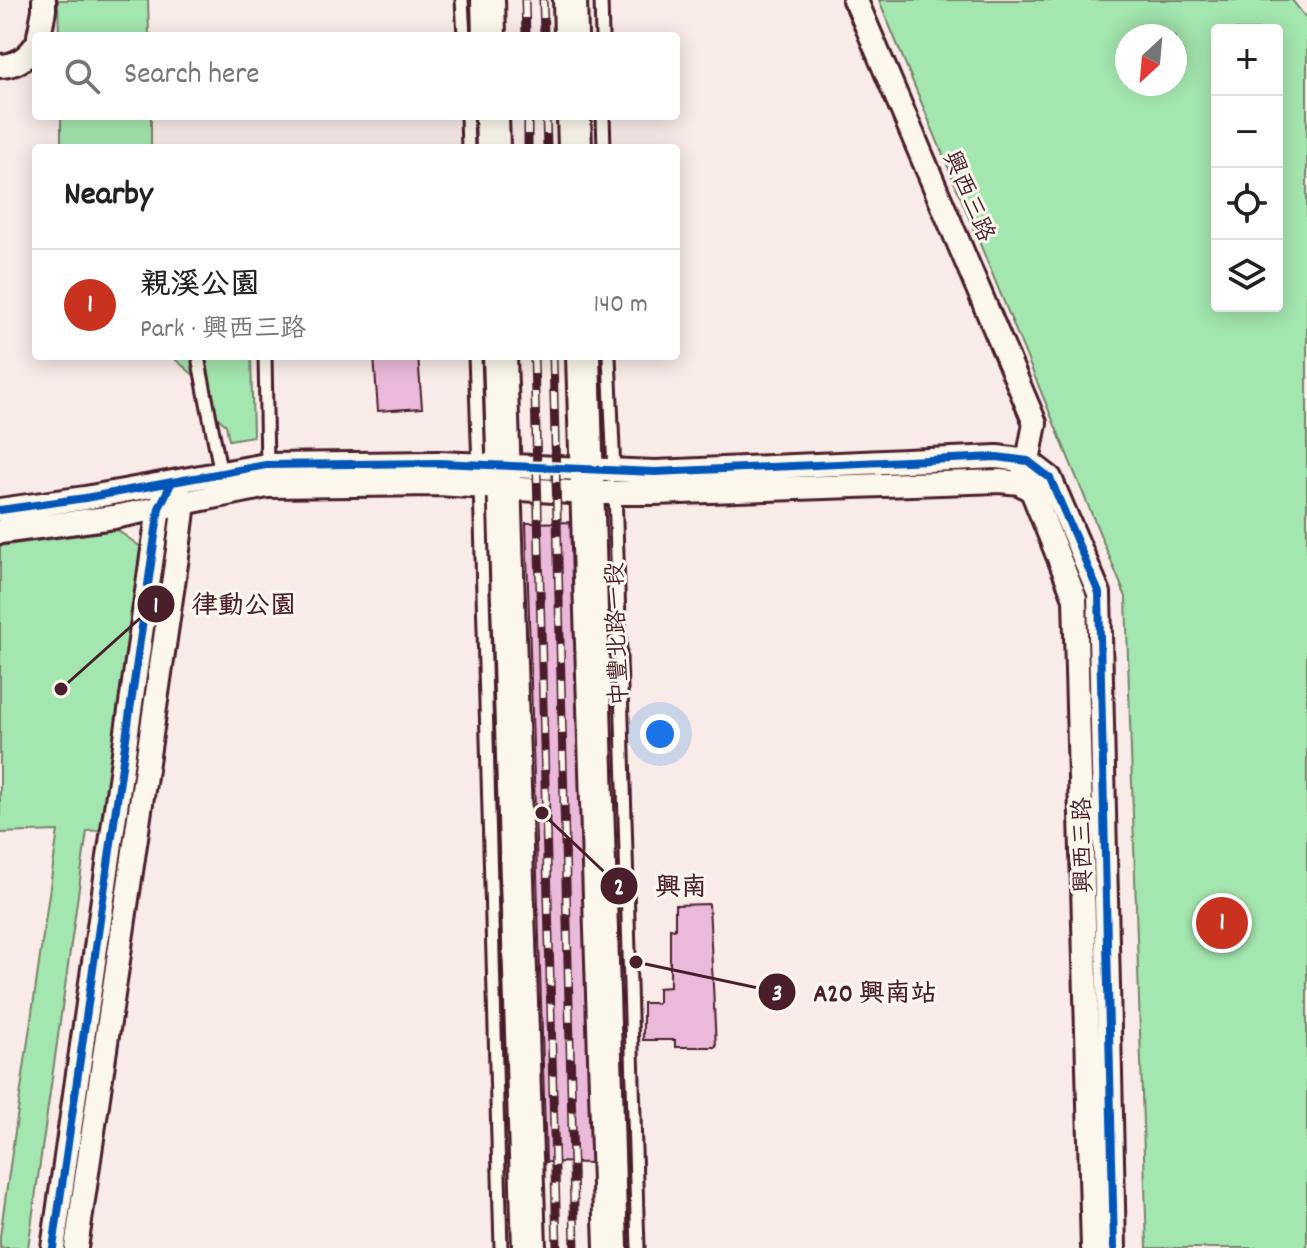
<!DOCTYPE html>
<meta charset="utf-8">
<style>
body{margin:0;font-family:Dekko,"LXGW WenKai TC",sans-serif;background:#f6f6f6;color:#222}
.controls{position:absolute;right:24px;top:24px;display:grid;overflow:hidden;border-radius:8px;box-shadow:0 4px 20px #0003}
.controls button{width:72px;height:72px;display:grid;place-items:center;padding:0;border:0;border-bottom:2px solid #e0e0e0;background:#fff;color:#222;font:40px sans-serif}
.compass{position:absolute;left:1115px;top:24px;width:72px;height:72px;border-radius:50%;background:#fff;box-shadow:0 4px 20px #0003;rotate:206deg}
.you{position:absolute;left:660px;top:734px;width:28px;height:28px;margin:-20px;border:6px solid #fff;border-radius:50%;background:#1a73e8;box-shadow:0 0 0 12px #1a73e833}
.badge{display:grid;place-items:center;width:52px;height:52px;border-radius:50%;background:#c8321e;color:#fff;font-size:26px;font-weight:700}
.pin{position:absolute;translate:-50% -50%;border:4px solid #fff;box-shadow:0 2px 8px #0006}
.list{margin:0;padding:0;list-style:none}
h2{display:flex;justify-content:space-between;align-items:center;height:104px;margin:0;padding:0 32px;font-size:34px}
h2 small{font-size:26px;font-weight:400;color:#767676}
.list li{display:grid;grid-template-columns:52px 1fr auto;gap:24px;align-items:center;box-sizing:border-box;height:112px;padding:0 32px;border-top:2px solid #e0e0e0}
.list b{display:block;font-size:30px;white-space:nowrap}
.list p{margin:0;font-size:26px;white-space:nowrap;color:#767676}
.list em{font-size:26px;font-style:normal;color:#767676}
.icon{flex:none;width:44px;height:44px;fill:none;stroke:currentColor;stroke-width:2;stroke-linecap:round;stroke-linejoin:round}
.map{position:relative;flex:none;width:1307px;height:1248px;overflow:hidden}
.search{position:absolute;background:#fff;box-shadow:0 4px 20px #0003;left:32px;top:32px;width:648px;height:88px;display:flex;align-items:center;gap:20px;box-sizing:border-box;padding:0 28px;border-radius:8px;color:#767676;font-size:30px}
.panel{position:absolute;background:#fff;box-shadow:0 4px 20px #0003;left:32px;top:144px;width:648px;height:216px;border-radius:8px}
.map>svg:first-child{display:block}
.green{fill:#a4e6af;stroke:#77826d;stroke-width:2;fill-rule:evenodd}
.building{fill:#ebbada;stroke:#4a1f2b;stroke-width:2}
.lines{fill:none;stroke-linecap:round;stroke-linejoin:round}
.service-casing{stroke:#4a1f2b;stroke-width:17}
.minor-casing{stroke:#4a1f2b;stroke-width:28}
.secondary-casing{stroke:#4a1f2b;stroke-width:38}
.service{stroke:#fbf7ec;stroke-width:11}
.minor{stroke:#fbf7ec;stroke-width:22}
.secondary{stroke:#fbf7ec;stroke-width:32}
.rail-casing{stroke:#4a1f2b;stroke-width:9}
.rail{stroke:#fbf7ec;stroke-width:6;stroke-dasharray:18;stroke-linecap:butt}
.cycleway-casing{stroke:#fbf7ec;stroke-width:13}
.cycleway{stroke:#0057b8;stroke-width:8}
.labels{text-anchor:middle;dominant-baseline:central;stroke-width:6;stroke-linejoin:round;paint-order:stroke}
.street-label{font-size:24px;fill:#4a1f2b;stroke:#fbf7ec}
.leader{fill:none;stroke:#4a1f2b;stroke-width:3}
.callout-dot{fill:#4a1f2b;stroke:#fbf7ec;stroke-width:3}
.mark-label{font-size:24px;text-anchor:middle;font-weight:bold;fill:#fff}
.callout-label{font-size:26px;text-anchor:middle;font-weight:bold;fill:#4a1f2b;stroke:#fbf7ec;stroke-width:6;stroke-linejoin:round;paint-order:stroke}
</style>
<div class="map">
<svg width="1307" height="1248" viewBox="0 0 1307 1248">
<rect width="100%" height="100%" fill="#f8ebe8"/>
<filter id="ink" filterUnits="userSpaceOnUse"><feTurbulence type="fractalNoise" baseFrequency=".0125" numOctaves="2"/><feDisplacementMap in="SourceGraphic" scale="16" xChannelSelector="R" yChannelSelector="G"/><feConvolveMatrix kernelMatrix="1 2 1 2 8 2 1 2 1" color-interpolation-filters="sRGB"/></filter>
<g filter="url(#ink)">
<path class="green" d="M58,0H148L149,36H59Z
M879,0H1292L1307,19V1248H1147L1126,597ZM1217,30H1277V306H1217ZM1175,36V84H1127V36Z
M61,116H151V148H61Z
M171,356H251L253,436L229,440L226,425L211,412L195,376Z
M117,530L141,547L101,830L87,831L28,1248H0V1236L58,831L0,833V546Z"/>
<path class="building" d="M374,356H418L422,408L378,411Z
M578,522L595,1163L546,1162L526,523Z
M709,904L716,1047H675V1040H643V1003H658V988L670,987V928L675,929V905Z"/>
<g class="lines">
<defs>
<path id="service" d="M462,0L464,36
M601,0L602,36
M467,116L468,148
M603,116L604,148
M265,356L267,467
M475,356L479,467
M609,356L614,472
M199,362L221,474
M480,484L501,1248
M615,489L638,1248"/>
<path id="minor" d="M854,0L856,1L1035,423L1028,461L1023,475
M39,36L44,10V0
M0,66C16,66 27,58 36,45
M0,510L85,498L266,465L438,463L655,472L997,457L1028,461L1050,478L1099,593L1114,1248
M0,532L114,517L267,486L438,484L588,493H654L999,481L1020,483L1032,491L1075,598L1093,1248
M53,1248L159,508L165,498
M76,1248L178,550L184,503L177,491"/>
<path id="secondary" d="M488,0L489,36
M570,0L571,36
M492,116L493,148
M574,116L575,148
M500,356L529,1248
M583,356L611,1248"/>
</defs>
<use href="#service" class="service-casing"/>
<use href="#minor" class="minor-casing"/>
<use href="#secondary" class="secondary-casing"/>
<use href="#service" class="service"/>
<use href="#minor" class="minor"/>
<use href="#secondary" class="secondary"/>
<defs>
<path id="rail" d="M525,0L526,36
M543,0L544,36
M528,116V148
M546,116L547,148
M534,356L557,1248
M553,356L575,1248"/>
</defs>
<use href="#rail" class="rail-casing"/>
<use href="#rail" class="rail"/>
<defs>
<path id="cycleway" d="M0,510L85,498L266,465L438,463L655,472L997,457L1028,461L1050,478L1099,593L1114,1248
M53,1248L159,508L172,482"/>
</defs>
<use href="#cycleway" class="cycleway-casing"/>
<use href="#cycleway" class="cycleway"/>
</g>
</g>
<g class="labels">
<g class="street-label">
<text transform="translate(967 197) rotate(67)">興西三路</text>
<text transform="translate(619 634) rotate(-92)">中豐北路一段</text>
<text transform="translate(1085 845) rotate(-91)">興西三路</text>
</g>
</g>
<path class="leader" d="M61 689L156 604M542 813L619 886M636 962L777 992"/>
<g class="callout-dot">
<circle cx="61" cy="689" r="8"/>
<circle cx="542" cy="813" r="8"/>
<circle cx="636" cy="962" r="8"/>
<circle cx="156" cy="604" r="20"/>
<circle cx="619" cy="886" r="20"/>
<circle cx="777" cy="992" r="20"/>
</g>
<g class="mark-label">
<text x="156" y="612">1</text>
<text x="619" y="894">2</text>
<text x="777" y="1000">3</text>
</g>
<g class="callout-label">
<text x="244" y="613">律動公園</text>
<text x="681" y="895">興南</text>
<text x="875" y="1001">A20 興南站</text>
</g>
</svg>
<div class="controls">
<button>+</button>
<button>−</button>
<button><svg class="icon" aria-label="locate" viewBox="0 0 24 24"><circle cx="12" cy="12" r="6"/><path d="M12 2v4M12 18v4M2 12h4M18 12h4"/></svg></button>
<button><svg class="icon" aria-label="layers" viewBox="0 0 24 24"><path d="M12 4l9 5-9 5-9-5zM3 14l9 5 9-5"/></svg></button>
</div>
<svg class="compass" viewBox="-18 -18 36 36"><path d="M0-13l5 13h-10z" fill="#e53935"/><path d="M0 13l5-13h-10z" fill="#767676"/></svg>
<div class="you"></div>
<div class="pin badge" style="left:1222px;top:923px">1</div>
<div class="search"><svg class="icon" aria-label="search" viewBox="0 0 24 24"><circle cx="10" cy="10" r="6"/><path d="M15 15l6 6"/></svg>Search here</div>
<section class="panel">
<h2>Nearby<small></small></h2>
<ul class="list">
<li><span class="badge">1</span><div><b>親溪公園</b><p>Park · 興西三路</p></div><em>140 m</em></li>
</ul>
</section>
</div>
